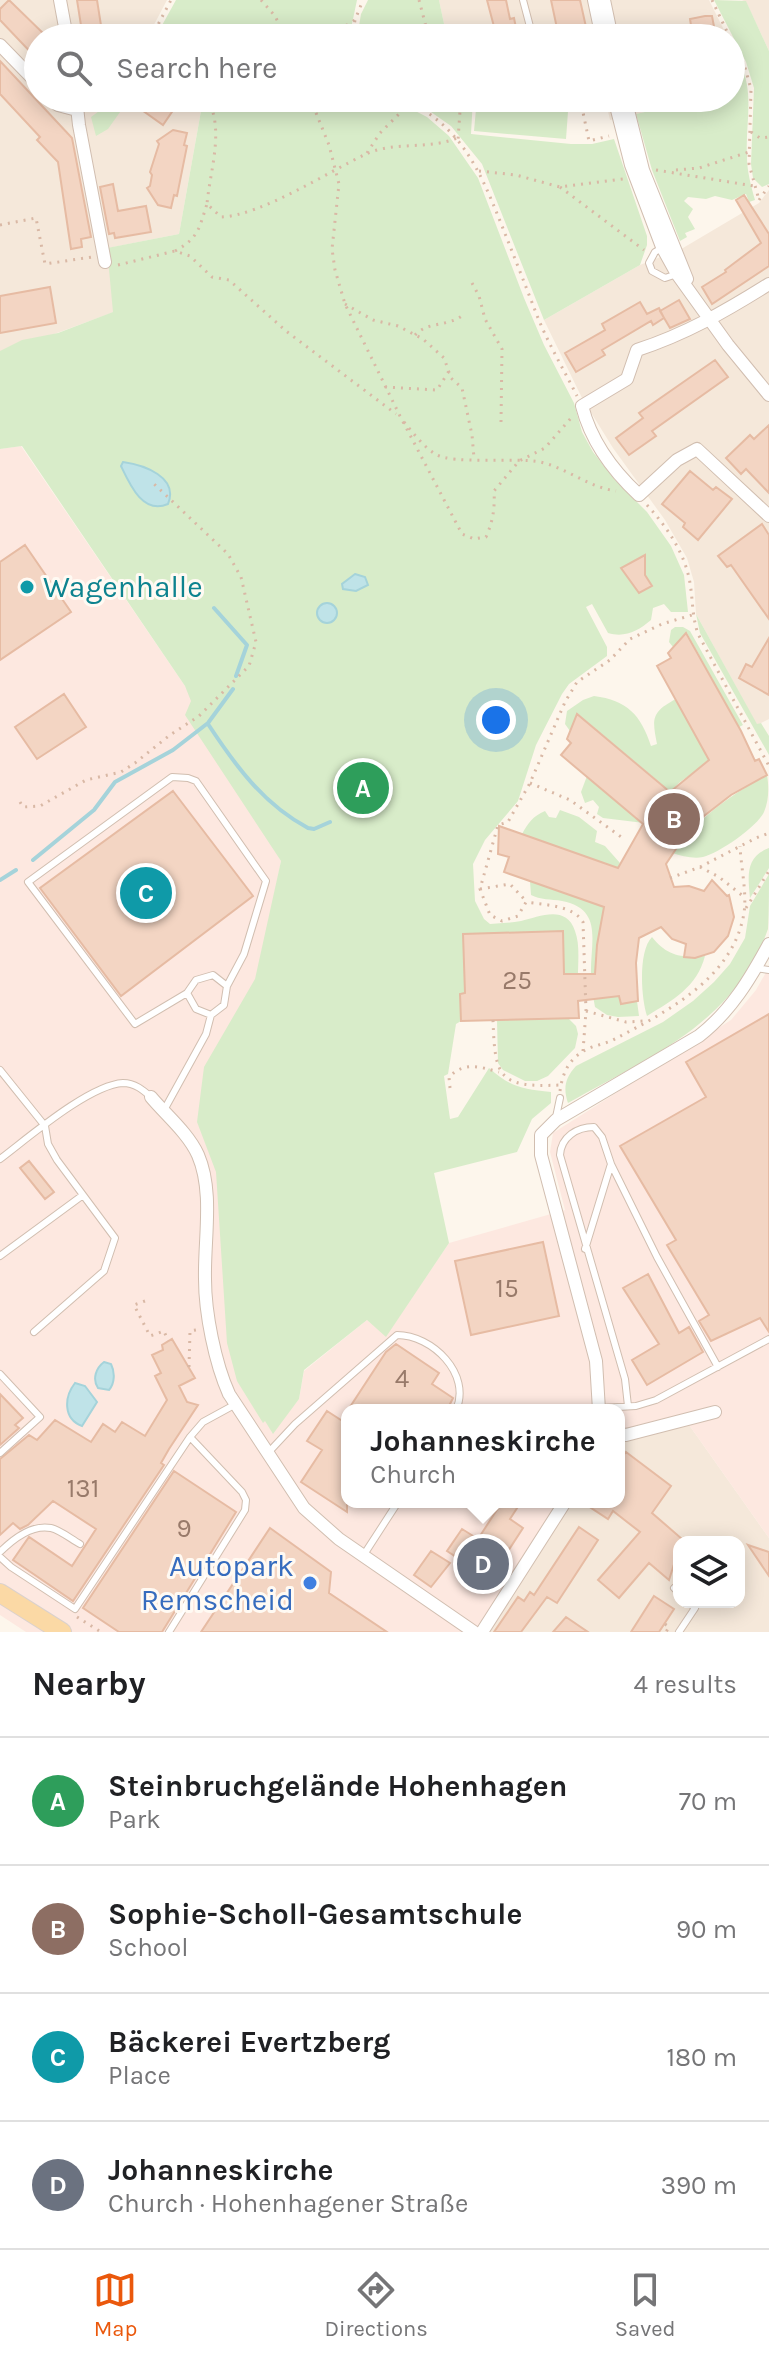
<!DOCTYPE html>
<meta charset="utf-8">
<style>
body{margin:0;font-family:Karla,sans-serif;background:#f6f6f6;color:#202124}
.controls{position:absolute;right:24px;bottom:24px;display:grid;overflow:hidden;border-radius:16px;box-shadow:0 4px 20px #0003}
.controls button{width:72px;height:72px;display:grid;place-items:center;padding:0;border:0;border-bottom:2px solid #e0e0e0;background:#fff;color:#202124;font:40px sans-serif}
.you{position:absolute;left:496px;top:720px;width:28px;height:28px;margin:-20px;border:6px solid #fff;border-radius:50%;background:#1a73e8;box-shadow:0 0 0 12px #1a73e833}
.badge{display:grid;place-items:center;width:52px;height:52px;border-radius:50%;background:#ea580c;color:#fff;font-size:26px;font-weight:700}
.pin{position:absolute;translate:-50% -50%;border:4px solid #fff;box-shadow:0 2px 8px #0006}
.popup{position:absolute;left:341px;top:1404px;width:284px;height:104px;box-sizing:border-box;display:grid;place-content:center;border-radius:16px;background:#fff;filter:drop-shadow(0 2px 6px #0005);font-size:26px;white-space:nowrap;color:#757577}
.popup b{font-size:30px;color:#202124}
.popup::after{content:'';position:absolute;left:50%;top:100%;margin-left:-16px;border:16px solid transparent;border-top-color:#fff}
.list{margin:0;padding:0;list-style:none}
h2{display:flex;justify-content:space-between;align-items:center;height:104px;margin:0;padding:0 32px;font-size:34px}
h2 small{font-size:26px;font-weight:400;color:#757577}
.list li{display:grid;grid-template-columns:52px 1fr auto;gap:24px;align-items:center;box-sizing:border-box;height:128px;padding:0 32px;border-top:2px solid #e0e0e0}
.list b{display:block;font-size:30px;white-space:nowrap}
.list p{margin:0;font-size:26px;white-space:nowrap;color:#757577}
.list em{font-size:26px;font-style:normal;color:#757577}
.icon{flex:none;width:44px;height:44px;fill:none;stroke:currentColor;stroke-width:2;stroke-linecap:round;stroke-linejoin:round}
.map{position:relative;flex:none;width:769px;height:1632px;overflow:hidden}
.search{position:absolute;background:#fff;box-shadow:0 4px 20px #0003;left:24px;right:24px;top:24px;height:88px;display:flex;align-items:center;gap:20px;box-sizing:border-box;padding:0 28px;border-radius:44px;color:#757577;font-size:30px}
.sheet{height:616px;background:#fff}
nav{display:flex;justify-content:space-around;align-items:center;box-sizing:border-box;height:112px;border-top:2px solid #e0e0e0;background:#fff;font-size:22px;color:#757577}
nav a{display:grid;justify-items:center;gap:4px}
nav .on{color:#ea580c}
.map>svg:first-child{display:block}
.residential{fill:#f5e8da;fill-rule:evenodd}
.commercial{fill:#fde8e0}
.green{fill:#d8ecc9}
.water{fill:#bfe3e8;stroke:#a5d3da;stroke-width:2}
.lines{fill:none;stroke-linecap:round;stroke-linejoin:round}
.stream{stroke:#a5d3da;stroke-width:4}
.building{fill:#f3d5c3;stroke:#e6bba3;stroke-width:2}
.lane-casing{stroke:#d1beb0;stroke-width:8}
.street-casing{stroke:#d1beb0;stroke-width:14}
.primary-casing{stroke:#dad1cd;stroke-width:20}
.path{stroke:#d9b8a5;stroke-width:3;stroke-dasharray:2 6;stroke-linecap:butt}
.lane{stroke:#fff;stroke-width:6}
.street{stroke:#fff;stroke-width:12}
.primary{stroke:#fbd9a5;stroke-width:18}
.culture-dot{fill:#0f9aa8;stroke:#fffaf3;stroke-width:3}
.shop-dot{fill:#3f7fe0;stroke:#fffaf3;stroke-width:3}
.labels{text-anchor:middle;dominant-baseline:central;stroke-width:6;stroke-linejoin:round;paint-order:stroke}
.number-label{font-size:26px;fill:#987a6a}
.culture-label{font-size:30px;fill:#0d838f;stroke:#fffaf3;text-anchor:start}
.shop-label{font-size:30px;fill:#366cbe;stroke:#fffaf3;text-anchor:end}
</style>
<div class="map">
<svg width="769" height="1632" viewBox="0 0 769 1632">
<rect width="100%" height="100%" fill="#fdf6ec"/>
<path class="residential" d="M0,0H167L147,38H38V98H187L201,111L179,234L108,248L114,312L0,354Z
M439,0H709L728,38H447Z
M742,0H769V51L746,2Z
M605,98H707L610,120Z
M769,190V719L757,725L696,614L694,582L687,558L665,520L613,448L582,398L544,320L640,265L683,248L759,203Z
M687,1422L769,1538V1632H484L567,1502H619V1435ZM679,1542H739V1602H679Z"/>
<path class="commercial" d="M21,446L185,686L281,861L220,1171L272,1433L299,1399L304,1371L367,1320L386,1336L449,1243L565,1210L550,1152L553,1133L731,1020L756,990L769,967V1538L687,1422L619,1435V1410H347V1502H567L484,1632H26L0,1615V449Z"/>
<path class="green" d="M176,0H357L349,38H155Z
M368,0H439L447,38H357L361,14Z
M714,0L746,1L769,51V184L762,187L753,178L751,164L754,88L746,62Z
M740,63C755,94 745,124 747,157C747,171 751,186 755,200L749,202L746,194L732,200L715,196L706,199L688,197L684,201L693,209L688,217L695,229L685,233L687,237L680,241L652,170L636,114L707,98H731V77Z
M117,98H130L108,129L96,136L91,117Z
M187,98H390L427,117L449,136L478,178L524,298L544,345L574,403L582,432L593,452L615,480L647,512L671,546L684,575L688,612H671L664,604L653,608L651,620C638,631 625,638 608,633L592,604L586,607L607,647V656L569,684L562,694L536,745L518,801L485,840L473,864L475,901L484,919L490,924C500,923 511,923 521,921C539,917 566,904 575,931C580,944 578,961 578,975L564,974L563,931L463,934L465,993L460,994L461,1021L456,1024L448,1074L444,1076L450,1119L458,1117L489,1068C510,1087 523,1089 551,1092V1103L532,1119L517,1152L434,1173L449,1243L386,1337L367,1320L304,1370L299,1399L273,1434L265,1421L263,1423L237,1381L227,1343L216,1172L197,1122L204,1067L255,979L281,861L185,715L191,701L185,686L22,446L0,449V351L22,340L58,333L113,312L107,248L179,234L201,111Z
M411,98H473L471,134L571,144H592L614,139L647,236V245L640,265L544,320L482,164L451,126Z
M477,98H569L566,139L474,131Z
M696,614L757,724L761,723L769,736V755L700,633Z
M675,627H683L690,631L743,725L739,727L687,633L673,647L669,642L671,630Z
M594,696C627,700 641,715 651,746L657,744C652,719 651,712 676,699L724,751L680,782L658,804L659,782L578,714L570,731L565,724L567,711L583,700Z
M767,775C769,786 769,801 764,812C757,827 719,853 703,857C693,859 682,856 672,853C699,818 728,796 767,775Z
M587,776L644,823L603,818L597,814L599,807L593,800L585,803L581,792Z
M560,810L579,817L597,831L595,842L605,846L620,863L611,884L604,863L522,834C528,823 533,816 545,811L549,817L556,818Z
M769,848V868L750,898C748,876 745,857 769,848Z
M769,874C769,890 769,914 768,929C735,1023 648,1058 568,1103C563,1088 565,1078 576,1066L663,1022L693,1001L714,982L730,964L745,938L750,906Z
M530,881L590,902L609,891L600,927L595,974H591C590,943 604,909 562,901C551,899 540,900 531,895Z
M652,937C667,956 681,958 705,956C697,987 673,1000 647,1016C641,998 638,951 652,937Z
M593,996L597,999L619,996L621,1004L637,1001L639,1016L618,1017L607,1015L595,1007Z
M569,1019L576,1026L578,1034L575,1048L548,1076L537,1081H525L503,1070L498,1063L497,1020Z"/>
<path class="water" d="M123,462C144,465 179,477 168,504C143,515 130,485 121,466Z
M355,574L365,577L368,585L356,591L343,589L342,584Z
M317 613a10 10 0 1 1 20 0a10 10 0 1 1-20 0Z
M104,1362L111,1364C115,1372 115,1383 109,1390L98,1388C92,1379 96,1368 104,1362Z
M75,1383L85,1386L97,1402L82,1426C63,1419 64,1397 75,1383Z"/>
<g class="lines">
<path class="stream" d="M214,608L247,645L236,676
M208,724C235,765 263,804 308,828L314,829L330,822
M33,860L94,810L115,782L173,750L208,723L233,689
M0,880L16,870"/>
</g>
<path class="building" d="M9,0L48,38H38V60L0,20V9Z
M77,0H97L103,38H83Z
M487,0H506L510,19L514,18L518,38H497Z
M551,0H580L586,27L558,33Z
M705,16H712L716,37L693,38L690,19Z
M0,61L72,138L91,237L81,239L82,247L71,249L58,162L37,140L40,137L0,94Z
M125,98H171L178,103L163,125Z
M173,130L187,133L184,145L187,146L177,196L174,195L171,208L158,205L147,188L150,186L152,175L150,172L159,144L157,141Z
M113,184L118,211L146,206L151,232L115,238L114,233L109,234L100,187Z
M744,195L769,234V266L712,304L702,287L726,272L725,270L761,243L736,200Z
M50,287L56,323L0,333V296Z
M679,300L690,319L670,328L660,311Z
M640,302L647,314L659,308L664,318L653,325L651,321L602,350L605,355L576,372L565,353L605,330L602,324Z
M715,360L728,377L652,431L656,436L629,455L616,438L643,418L639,413Z
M769,425V493L746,469L741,474L726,458L750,435L754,439Z
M690,471L713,490L716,487L732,499L698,540L683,527L685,523L662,504Z
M762,524L769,535V619L731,565L727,567L718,556Z
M25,545L71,612L0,660V562Z
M645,555V575L652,586L639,593L621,568Z
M686,633L741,731L755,761L759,759L767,775L731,795L704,816L678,846L666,864L674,887L689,886L704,891L712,880L727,896L729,895L734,917L728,936L714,952L695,958L684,957L686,944L672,939L661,927L639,938L636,963L638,1001L621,1004L619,996L578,1001L579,1018L461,1021L460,994L465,993L463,934L563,931L564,974H595L597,945L604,907L504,872L509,857L498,854L499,826L618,868L643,824L561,755L571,743L567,739L577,714L670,792L709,760L657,666L671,658L668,653Z
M769,638V695L739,678L746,664L752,667Z
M64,694L86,727L37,759L15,727Z
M173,791L253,896L121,996L40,888Z
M769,1014V1332L760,1318L711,1341L699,1321L709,1315L667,1245L676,1240L620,1146L706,1097L686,1062Z
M29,1161L54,1192L45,1199L20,1168Z
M543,1242L559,1316L471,1335L455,1261Z
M648,1274L679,1333L689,1327L703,1352L647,1385L632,1360L659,1344L623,1288Z
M172,1339L195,1378L179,1386L187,1402L198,1405L169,1449L161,1463L164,1465L73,1601L13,1560L29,1537L72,1566L96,1529L53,1501L28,1525L20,1529L13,1523L0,1535V1459L29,1435L37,1440L55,1420L91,1442L103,1424L115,1432L122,1422L145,1436L167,1400L155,1376L161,1373L152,1355L163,1350L162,1345Z
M396,1344L439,1373L432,1384L453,1398L447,1410H348L386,1352Z
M0,1394L23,1418L15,1425L19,1428L0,1445Z
M327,1411L347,1424V1512L301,1482L322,1450L307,1441Z
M626,1452L671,1486L652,1513L682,1539L669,1580L649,1563L619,1598L598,1580L640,1532L613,1511L608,1519L582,1502H619V1461Z
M174,1471L236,1512L162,1632H119L83,1608Z
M502,1502H521L510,1519L523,1528L490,1579L447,1551L462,1529L478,1539Z
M579,1527L598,1540L557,1603L547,1597L521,1632H494L518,1597L524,1601L530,1592L534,1595Z
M270,1528L331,1572L329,1593L387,1632H201Z
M748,1545L769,1552V1576Z
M431,1551L450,1563L431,1587L414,1575Z
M654,1596L674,1609L659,1632H631Z
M566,1617L588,1632H553Z"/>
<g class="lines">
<defs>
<path id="lane" d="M523,0L533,38
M662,248L655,252L649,263L652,271L665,278L677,274
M755,968L769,970
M187,993L135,1024L28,882L172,777L188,778L196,781L266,881L244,954L227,986
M0,1070L45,1126L48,1144L57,1160L115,1238L104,1271L34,1332
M163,1112L206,1034L211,1015L224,1005L227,986L213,975L196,980L187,993L196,1009L211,1015
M556,1117L560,1098
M0,1159C28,1138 89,1085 123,1083C135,1083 143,1090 151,1097
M611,1164L657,1257L718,1367
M585,1249L611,1164L602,1137L594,1127C577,1127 561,1137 560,1155L625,1379L628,1406
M0,1256L83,1195
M0,1374L40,1417L0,1453
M599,1408L636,1406L656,1400L769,1339
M267,1454L295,1424L397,1335C432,1335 472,1374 456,1410
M0,1552C12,1540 31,1524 51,1528C60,1530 71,1539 80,1544
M363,1556L398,1502
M0,1557L11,1567L75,1609L190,1437
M674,1588L679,1593
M169,1632L245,1510L246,1500L242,1492L190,1437L203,1422L236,1404
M679,1632L695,1608L688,1602"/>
<path id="street" d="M60,0L67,38
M594,0L602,38
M604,0L612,38
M0,45L38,84
M51,98L58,105L77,110
M76,98L79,125L105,262
M614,98L631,165L662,247L677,274L728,345L769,395
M625,98L643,170L687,279
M769,284C726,311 686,334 637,350L627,379L582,406C591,441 612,470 639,495L677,460L697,449L769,516
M151,1097C166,1115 188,1133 198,1155C214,1192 204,1239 205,1279C205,1313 215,1363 229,1394L304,1508L339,1539L474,1632
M599,1410L596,1361L541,1155V1135L556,1120L699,1036C731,1011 750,979 769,944
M619,1434L626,1435L715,1412
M482,1632L565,1502"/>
<path id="primary" d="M0,1593L62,1632"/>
</defs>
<use href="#lane" class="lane-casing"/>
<use href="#street" class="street-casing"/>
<use href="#primary" class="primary-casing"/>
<path class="path" d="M261,0L275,16L286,38
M419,0L429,38
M712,0L730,38
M284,33C312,38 331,36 355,20
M151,38L171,0
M352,38L355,20L363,0
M731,39L744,64L751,89L749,164L759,200
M207,98C225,129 210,170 207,204L221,217C260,216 328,172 366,154C394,141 429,150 457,138
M310,98L329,145L339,184L332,249L335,270L345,304L400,416L462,534L474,539L486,537C493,521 495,508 494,491L519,461L545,448L571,418
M402,98C461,126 479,168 502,226C514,256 526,287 538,318C549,345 564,370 577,396
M454,98L460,111L458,140
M580,98L589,141L609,136
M89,108L107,98
M751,132L760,138L769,137
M367,153L380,133L411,102
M656,170L754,186
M676,170L699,168L749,152
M479,171L516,175L560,187L623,179
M560,187L644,250
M759,200L769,186
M0,225L36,218L45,264L92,257
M175,251C199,238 199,228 207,204
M118,265L175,251L190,256L212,277L229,280L286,331L396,414
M472,283L479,296L485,319L502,349L501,422
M345,304L373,320L398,326L423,339L444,358L451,378L462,388L472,435L474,458
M415,335C428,321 448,327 463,315
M385,387L437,390L449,371
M404,422C413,433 423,446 435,454C453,465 516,457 540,462C567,468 588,487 616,491
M647,505C667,527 685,553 690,583C693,601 692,616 698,634L769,766
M530,783L570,800L624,839
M20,802L23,807L40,806L86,780L121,772L135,763L170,735L199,716L249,666L256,642L241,577L228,554L153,483
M700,867L719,877L743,896
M670,878L700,867L756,838L769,833
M480,889L510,884L525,900
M746,908L769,871
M586,1011L626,1022L644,1021
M493,1020C495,1077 498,1088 560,1085
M583,1051L586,1011L583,922C573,905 544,905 526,902L518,916L502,921L490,915L480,889L498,825L508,822L530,783L565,702L577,682L610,660L630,639L662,624L692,615
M450,1088L449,1077C465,1061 480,1067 499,1072
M560,1091C562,1076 567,1063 579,1054C589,1046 602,1045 613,1040C666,1012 733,979 744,913C747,893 741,867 740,846
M145,1301L134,1305L150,1336L164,1331L168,1341
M189,1367L190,1331L196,1330
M77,1617L101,1632
M665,1624L669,1627L666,1632"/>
<use href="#lane" class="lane"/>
<use href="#street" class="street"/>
<use href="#primary" class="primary"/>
</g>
<circle class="culture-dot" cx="27" cy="587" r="8"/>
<circle class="shop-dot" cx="310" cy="1583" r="8"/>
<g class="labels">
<g class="number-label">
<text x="517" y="980">25</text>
<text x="507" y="1288">15</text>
<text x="402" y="1378">4</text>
<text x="83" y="1488">131</text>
<text x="184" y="1528">9</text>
</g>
<g class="culture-label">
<text x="43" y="587">Wagenhalle</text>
</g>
<g class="shop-label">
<text x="294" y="1566">Autopark<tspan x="294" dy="34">Remscheid</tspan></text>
</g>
</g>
</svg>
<div class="controls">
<button><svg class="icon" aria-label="layers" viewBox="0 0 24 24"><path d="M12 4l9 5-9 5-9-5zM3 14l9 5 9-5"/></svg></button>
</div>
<div class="you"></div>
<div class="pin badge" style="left:363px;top:788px;background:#2e9e5b">A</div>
<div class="pin badge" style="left:674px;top:819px;background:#8d6e63">B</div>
<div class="pin badge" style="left:146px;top:893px;background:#0f9aa8">C</div>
<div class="pin badge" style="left:483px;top:1564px;background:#6b7280">D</div>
<div class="popup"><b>Johanneskirche</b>Church</div>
<div class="search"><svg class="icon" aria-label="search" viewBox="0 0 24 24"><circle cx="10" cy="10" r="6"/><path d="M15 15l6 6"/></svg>Search here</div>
</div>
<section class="sheet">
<h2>Nearby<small>4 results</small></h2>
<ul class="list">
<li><span class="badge" style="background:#2e9e5b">A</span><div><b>Steinbruchgelände Hohenhagen</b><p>Park</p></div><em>70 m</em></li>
<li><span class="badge" style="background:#8d6e63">B</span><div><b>Sophie-Scholl-Gesamtschule</b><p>School</p></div><em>90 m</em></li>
<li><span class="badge" style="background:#0f9aa8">C</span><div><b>Bäckerei Evertzberg</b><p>Place</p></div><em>180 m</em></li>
<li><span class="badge" style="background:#6b7280">D</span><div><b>Johanneskirche</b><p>Church · Hohenhagener Straße</p></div><em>390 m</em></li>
</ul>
</section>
<nav>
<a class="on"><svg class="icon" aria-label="map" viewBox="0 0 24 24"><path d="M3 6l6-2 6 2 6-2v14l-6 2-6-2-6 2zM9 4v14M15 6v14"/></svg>Map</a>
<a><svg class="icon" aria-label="directions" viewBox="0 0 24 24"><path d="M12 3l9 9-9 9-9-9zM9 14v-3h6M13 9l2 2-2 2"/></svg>Directions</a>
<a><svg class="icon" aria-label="saved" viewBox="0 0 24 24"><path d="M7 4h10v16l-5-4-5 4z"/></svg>Saved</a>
</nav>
